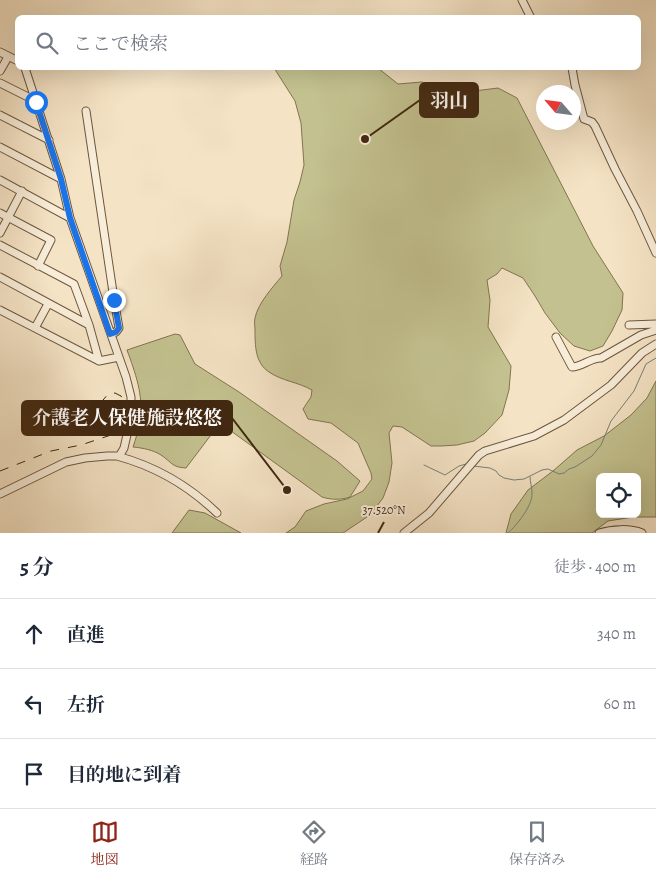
<!DOCTYPE html>
<html lang="ja">
<meta charset="utf-8">
<style>
body{margin:0;font-family:Alegreya,"Noto Serif JP",serif;background:#f2f2f3;color:#1f2937}
.controls{position:absolute;right:15px;bottom:15px;display:grid;overflow:hidden;border-radius:8px;box-shadow:0 5px 20px #0002}
.controls button{width:45px;height:45px;display:grid;place-items:center;padding:0;border:0;border-bottom:1px solid #e0e1e3;background:#fff;color:#1f2937;font:25px sans-serif}
.compass{position:absolute;left:536px;top:85px;width:45px;height:45px;border-radius:50%;background:#fff;box-shadow:0 5px 20px #0002;rotate:298deg}
.stop{position:absolute;width:15px;height:15px;margin:-11px;border:4px solid #1a73e8;border-radius:50%;background:#fff}
.stop.end{background:#1a73e8;border-color:#fff;box-shadow:0 1px 5px #0008}
.list{margin:0;padding:0;list-style:none}
h2{display:flex;justify-content:space-between;align-items:center;height:65px;margin:0;padding:0 20px;font-size:21px}
h2 small{font-size:16px;font-weight:400;color:#747a83}
.list li{display:grid;grid-template-columns:32px 1fr auto;gap:15px;align-items:center;box-sizing:border-box;height:70px;padding:0 20px;border-top:1px solid #e0e1e3}
.list b{display:block;font-size:19px;white-space:nowrap}
.list em{font-size:16px;font-style:normal;color:#747a83}
.icon{flex:none;width:28px;height:28px;fill:none;stroke:currentColor;stroke-width:2;stroke-linecap:round;stroke-linejoin:round}
.map{position:relative;flex:none;width:656px;height:533px;overflow:hidden}
.search{position:absolute;background:#fff;box-shadow:0 5px 20px #0002;left:15px;right:15px;top:15px;height:55px;display:flex;align-items:center;gap:12px;box-sizing:border-box;padding:0 18px;border-radius:8px;color:#747a83;font-size:19px}
.sheet{height:275px;background:#fff}
nav{display:flex;justify-content:space-around;align-items:center;box-sizing:border-box;height:70px;border-top:1px solid #e0e1e3;background:#fff;font-size:14px;color:#747a83}
nav a{display:grid;justify-items:center;gap:2px}
nav .on{color:#8f2418}
.map>svg:first-child{display:block}
.green{fill:#c3c18f;stroke:#827450;fill-rule:evenodd}
.lines{fill:none;stroke-linecap:round;stroke-linejoin:round}
.stream{stroke:#788176;stroke-width:1}
.minor-casing{stroke:#6e563d;stroke-width:9}
.minor{stroke:#f8edd9;stroke-width:7}
.rail{stroke:#412710;stroke-width:1;stroke-dasharray:9 9;stroke-linecap:butt}
.route{stroke:#1a73e8;stroke-width:6}
.ticks{fill:none;stroke:#412710;stroke-width:2}
.ticks-label{font-size:12px;text-anchor:middle;fill:#412710;stroke:#f8edd9;stroke-width:4;stroke-linejoin:round;paint-order:stroke}
.leader{fill:none;stroke:#412710;stroke-width:2}
.callout-dot{fill:#412710;stroke:#f8edd9;stroke-width:2}
.callout{fill:#412710;stroke:#412710;stroke-width:2}
.callout-label{font-size:19px;text-anchor:middle;font-weight:bold;fill:#fff}
</style>
<div class="map">
<svg width="656" height="533" viewBox="0 0 656 533">
<rect width="100%" height="100%" fill="#f4e3c5"/>
<filter id="stains"><feTurbulence type="fractalNoise" baseFrequency=".004" numOctaves="4"/><feColorMatrix values="0 0 0 0 .2 0 0 0 0 .09 0 0 0 0 .02 0 0 0 .5 -.17"/></filter>
<radialGradient id="worn" r=".72"><stop offset=".6" stop-color="#630" stop-opacity="0"/><stop offset="1" stop-color="#630" stop-opacity=".3"/></radialGradient>
<path class="green" d="M275,68H378L398,84L422,82L437,88L452,92L474,91L498,88L517,98L593,246L623,293L622,310L612,331L603,346L590,351L574,346L560,333L545,313L535,296L523,278L502,268L497,274L487,280L490,300L488,327L511,366L509,390L502,415L485,433L474,441L457,445L441,446H431L402,427L393,426L389,433L392,463L389,482L383,498L370,515L343,533H286L295,527L306,511L324,504L347,499L363,491L372,479L371,473L358,443L331,423L308,419L303,409L311,397L312,390C298,382 282,381 269,372C255,363 255,345 255,330C255,326 254,322 255,318C258,303 273,287 282,276L280,266L287,242L294,200L300,182L304,165L301,123L295,101L276,71Z
M175,334L180,335L195,364L239,392L337,461L360,481L350,497C341,500 331,500 322,497L220,423L186,468C171,467 173,463 161,455C153,450 143,448 133,447C136,438 139,429 140,420C144,396 135,372 127,350Z
M656,381V517H633L608,521L592,533H506L511,514L528,490L553,471L577,450L604,436L631,415L647,398ZM600,477H637V514H600Z
M189,510L205,513L241,533H172Z"/>
<g class="lines">
<path class="stream" d="M424,465L445,475L459,466L466,464
M473,466L490,468L496,471L499,475L504,478L514,480L524,479L542,470L548,469L559,474L564,473L569,469L575,467L592,456L601,445L611,421L634,391L646,364L656,358
M508,533C517,525 533,505 532,493C532,487 530,482 530,477"/>
<defs>
<path id="minor" d="M522,0L531,18
M0,52L18,61
M572,68L575,85L584,119L592,122L595,126L615,169L637,211L656,253
M0,71L8,57
M0,83L36,101
M86,111L114,299L119,328L116,332L111,334
M0,115L49,140
M0,147L61,179
M0,180L70,218
M0,213L51,240L38,266
M0,233L22,191
M0,245L74,284L89,325L99,361
M0,277L89,325
M0,310L99,361L119,357
M629,325L656,324
M35,328L48,304
M556,337L572,367C582,367 590,358 601,358L641,335L656,330
M117,456C154,466 189,486 217,513
M0,494L66,462L85,458L107,456H117L120,455L124,448L129,426L131,407V397L126,377L70,218L61,179L25,68
M404,533L429,513L479,455L485,451L534,436L564,420L611,385L642,353L656,344
M599,533C612,529 630,528 642,533"/>
</defs>
<use href="#minor" class="minor-casing"/>
<use href="#minor" class="minor"/>
<path class="rail" d="M0,471L51,451L81,445L117,433L120,430L123,424L125,408L124,401L121,396L115,393L108,394L99,405L54,422C41,421 40,408 26,413"/>
</g>
<g class="lines">
<path class="route" d="M36,102L61,179L70,218L110,334L116,332L119,328L114,300"/>
</g>
<path class="ticks" d="M378,533L384,522"/>
<g class="ticks-label">
<text x="384" y="514">37.520°N</text>
</g>
<path class="leader" d="M365 139L420 100M287 490L232 418"/>
<g class="callout-dot">
<circle cx="365" cy="139" r="5"/>
<circle cx="287" cy="490" r="5"/>
</g>
<g class="callout">
<rect x="420" y="83" width="58" height="34" rx="5"/>
<rect x="22" y="401" width="210" height="34" rx="5"/>
</g>
<g class="callout-label">
<text x="449" y="107">羽山</text>
<text x="127" y="424">介護老人保健施設悠悠</text>
</g>
<rect width="100%" height="100%" filter="url(#stains)"/>
<rect width="100%" height="100%" fill="url(#worn)"/>
</svg>
<div class="controls">
<button><svg class="icon" aria-label="locate" viewBox="0 0 24 24"><circle cx="12" cy="12" r="6"/><path d="M12 2v4M12 18v4M2 12h4M18 12h4"/></svg></button>
</div>
<svg class="compass" viewBox="-18 -18 36 36"><path d="M0-13l5 13h-10z" fill="#e53935"/><path d="M0 13l5-13h-10z" fill="#747a83"/></svg>
<div class="stop" style="left:36px;top:102px"></div>
<div class="stop end" style="left:114px;top:300px"></div>
<div class="search"><svg class="icon" aria-label="search" viewBox="0 0 24 24"><circle cx="10" cy="10" r="6"/><path d="M15 15l6 6"/></svg>ここで検索</div>
</div>
<section class="sheet">
<h2>5 分<small>徒歩 · 400 m</small></h2>
<ul class="list">
<li><svg class="icon" aria-label="ahead" viewBox="0 0 24 24"><path d="M12 20V5M6 11l6-6 6 6"/></svg><div><b>直進</b></div><em>340 m</em></li>
<li><svg class="icon" aria-label="left" viewBox="0 0 24 24"><path d="M17 20v-9H6M10 6l-5 5 5 5"/></svg><div><b>左折</b></div><em>60 m</em></li>
<li><svg class="icon" aria-label="arrive" viewBox="0 0 24 24"><path d="M6 21V4h12l-3 4 3 4H6"/></svg><div><b>目的地に到着</b></div></li>
</ul>
</section>
<nav>
<a class="on"><svg class="icon" aria-label="map" viewBox="0 0 24 24"><path d="M3 6l6-2 6 2 6-2v14l-6 2-6-2-6 2zM9 4v14M15 6v14"/></svg>地図</a>
<a><svg class="icon" aria-label="directions" viewBox="0 0 24 24"><path d="M12 3l9 9-9 9-9-9zM9 14v-3h6M13 9l2 2-2 2"/></svg>経路</a>
<a><svg class="icon" aria-label="saved" viewBox="0 0 24 24"><path d="M7 4h10v16l-5-4-5 4z"/></svg>保存済み</a>
</nav>
